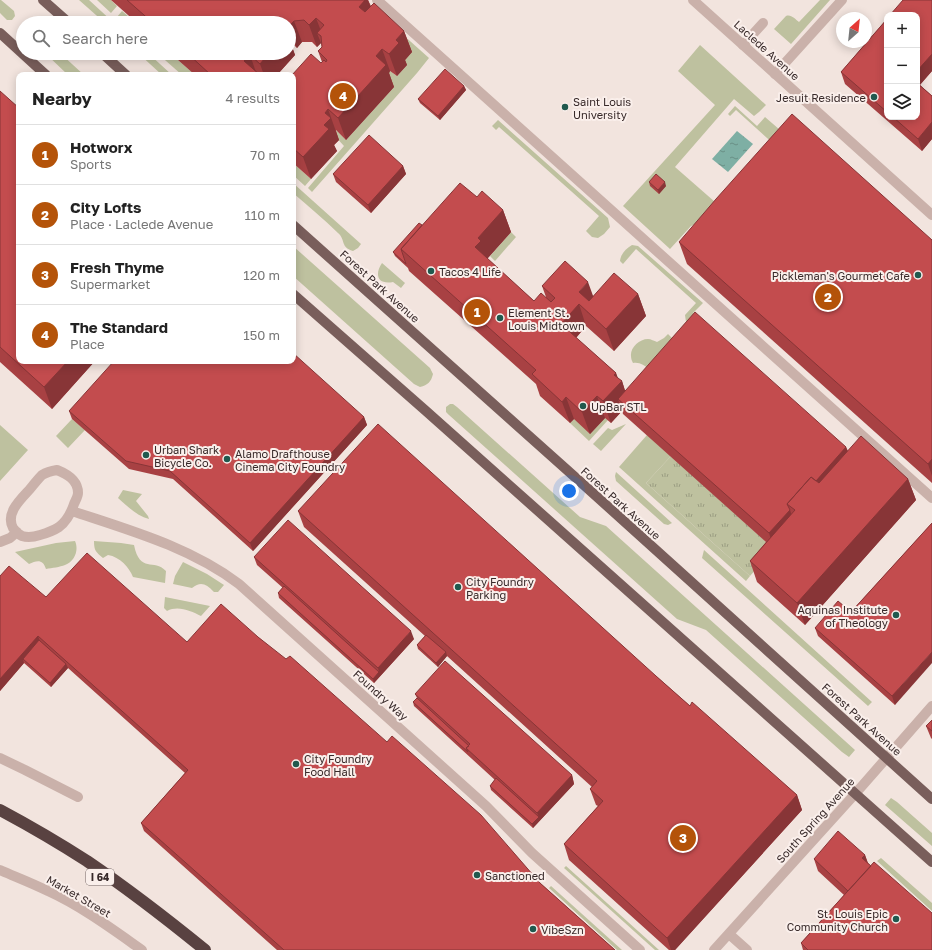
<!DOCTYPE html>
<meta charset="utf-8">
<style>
body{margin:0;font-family:"Golos Text",sans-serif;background:#f2f2f2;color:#222}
.controls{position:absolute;right:12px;top:12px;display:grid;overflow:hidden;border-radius:8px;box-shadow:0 2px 10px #0003}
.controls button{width:36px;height:36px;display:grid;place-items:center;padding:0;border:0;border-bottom:1px solid #e0e0e0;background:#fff;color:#222;font:20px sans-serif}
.compass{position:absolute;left:836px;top:12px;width:36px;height:36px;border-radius:50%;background:#fff;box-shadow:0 2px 10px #0003;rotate:27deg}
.you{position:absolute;left:569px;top:491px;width:14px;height:14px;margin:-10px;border:3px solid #fff;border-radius:50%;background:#1a73e8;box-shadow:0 0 0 6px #1a73e833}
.badge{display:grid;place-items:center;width:26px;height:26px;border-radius:50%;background:#b45309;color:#fff;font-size:13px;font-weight:700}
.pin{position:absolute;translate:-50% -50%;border:2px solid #fff;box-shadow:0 1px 4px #0006}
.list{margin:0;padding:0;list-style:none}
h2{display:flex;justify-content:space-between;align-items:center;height:52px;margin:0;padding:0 16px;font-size:17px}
h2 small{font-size:13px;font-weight:400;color:#767676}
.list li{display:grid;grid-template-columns:26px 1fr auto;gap:12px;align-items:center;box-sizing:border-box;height:60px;padding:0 16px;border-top:1px solid #e0e0e0}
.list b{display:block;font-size:15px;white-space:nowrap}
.list p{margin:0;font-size:13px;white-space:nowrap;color:#767676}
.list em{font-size:13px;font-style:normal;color:#767676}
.icon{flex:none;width:22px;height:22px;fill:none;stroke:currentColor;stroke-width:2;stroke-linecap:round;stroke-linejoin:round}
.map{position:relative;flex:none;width:932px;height:950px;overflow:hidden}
.search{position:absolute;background:#fff;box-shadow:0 2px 10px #0003;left:16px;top:16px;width:280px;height:44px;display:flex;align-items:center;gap:10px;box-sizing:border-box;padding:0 14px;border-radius:22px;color:#767676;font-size:15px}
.panel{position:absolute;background:#fff;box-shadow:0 2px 10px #0003;left:16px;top:72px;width:280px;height:292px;border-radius:8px}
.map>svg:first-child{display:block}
.green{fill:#bec19f}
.park{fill:url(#park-tufts)}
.water{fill:url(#water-ripples)}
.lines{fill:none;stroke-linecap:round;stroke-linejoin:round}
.lane{stroke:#cab1aa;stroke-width:10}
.street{stroke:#cab1aa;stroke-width:10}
.primary{stroke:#795e5b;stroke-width:10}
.highway{stroke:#594241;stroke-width:12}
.wall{fill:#a84143}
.shaded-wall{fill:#883537}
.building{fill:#c34c4e;stroke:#883537}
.poi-dot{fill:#20594e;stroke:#faefeb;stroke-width:1.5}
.labels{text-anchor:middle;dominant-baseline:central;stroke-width:4;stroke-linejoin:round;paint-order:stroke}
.shield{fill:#faefeb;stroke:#726564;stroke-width:1}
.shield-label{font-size:10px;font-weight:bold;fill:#382a2a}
.street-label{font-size:11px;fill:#382a2a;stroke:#faefeb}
.poi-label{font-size:11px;fill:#382a2a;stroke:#faefeb;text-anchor:start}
</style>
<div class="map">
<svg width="932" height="950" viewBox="0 0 932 950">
<defs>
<pattern id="park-tufts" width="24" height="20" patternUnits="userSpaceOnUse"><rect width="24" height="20" fill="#bec19f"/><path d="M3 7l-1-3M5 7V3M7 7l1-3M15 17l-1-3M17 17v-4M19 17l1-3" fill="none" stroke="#9b9d82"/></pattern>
<pattern id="water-ripples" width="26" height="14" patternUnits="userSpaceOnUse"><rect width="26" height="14" fill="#7eafa4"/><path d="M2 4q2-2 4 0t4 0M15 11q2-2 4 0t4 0" fill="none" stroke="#688f86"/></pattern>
</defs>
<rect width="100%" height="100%" fill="#f2e4de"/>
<path class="green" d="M0,0H1L14,11L15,16L12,20H7L0,13Z
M79,0H89L114,23H105Z
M97,0H111L117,6L111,13Z
M364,0L429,58L417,73L312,192L308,188L344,146L333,134L336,130L346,140L394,87L384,78L390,71L397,76L407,65Z
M820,0H830L791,44L774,29L786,16C791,14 795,19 799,22Z
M122,11L136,23H123L117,17Z
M700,45L766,105L759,112L754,116L734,99L675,167L723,209L717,216L691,226L670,249L623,206L715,105L678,71Z
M45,53H60L84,75H68Z
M138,53H148L172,75H162Z
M157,53H170L195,75H182Z
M735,106L757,126L765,117L780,130L777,147L736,110L730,116L728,114Z
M498,120L608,218L610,227L604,234L598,238L592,237L586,231L599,216L499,127L496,130L492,126Z
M293,163L311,179L305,186L293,175Z
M293,183L361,244L358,248L353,251C340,247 346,240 338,233C324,219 308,206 293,193Z
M511,232L516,237L495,261L490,256Z
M632,245L638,246L703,303L693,313L694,320L650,370C644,365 640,362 633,363C632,361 631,359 631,356C630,348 639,339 648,339C651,339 654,341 657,342L664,338L668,334L672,338L686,322L685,315L696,303L636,249L623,264L620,261C621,253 626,249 632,245Z
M293,246L430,368L433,374C431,382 428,385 420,387L414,384L293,276Z
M382,263L405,283L401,288L393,282C378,285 374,275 382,263Z
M450,404H453L457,407L580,517L606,526L855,750L849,757L842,752L706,630L677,619L449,415L446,412V407Z
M605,418L608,420L589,441L570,423L574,419Z
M72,419L85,430L68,448L56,436Z
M626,424L601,451L593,444L608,428L612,430Z
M0,425L28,450L0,481Z
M647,435L671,456L646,483L750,576L746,581L619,467Z
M616,472L672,523L668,525L664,524L616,481L615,476Z
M123,490L142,494L136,501L148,516L149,519C137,516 127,506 118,498Z
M75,541C79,550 75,561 65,565C60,567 52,568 46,569C43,559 37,560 29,564L15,552L56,543Z
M94,541L121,543L134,545C140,574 154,558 166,571L165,583L133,577C129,567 120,557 108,555L103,558C96,552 94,551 94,541Z
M704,550L872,702L868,706L702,558Z
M183,562L207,574L224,585L218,592H214C206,584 201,581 192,588L173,584L175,576Z
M165,597L210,606L201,616C191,611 178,605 167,611L164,608Z
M891,798L897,802L932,833V846L885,805Z
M881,858L932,903V911L877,861Z
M566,866L659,950H655L564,868Z
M551,886L622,950H617L549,888Z"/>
<path class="park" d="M671,456L774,549L750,576L646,483Z"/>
<path class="water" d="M737,131L753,144L728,172L712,159Z"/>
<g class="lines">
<path class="lane" d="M377,0L932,498
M743,45L763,23
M775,74L842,0
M0,758L25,770L78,797"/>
<path class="street" d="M693,0L932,215
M57,470C67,474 78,480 78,493C78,497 75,501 74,504C71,513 67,521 59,527C53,531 47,533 40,535C34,537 28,538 22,536C18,534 15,531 13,528C5,513 21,499 30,489C34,484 38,479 42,475C47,472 51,471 57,470Z
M72,511C129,530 190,547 239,584L486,806L532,853L640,950
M0,542L10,538L17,532
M0,870C16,877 32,883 48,891C81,906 112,929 142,950
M729,934L747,950
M714,950L855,794L932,706"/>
<path class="primary" d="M43,0L69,23
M0,33L46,75
M102,53L126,75
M293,225L585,486L932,799
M293,294L426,411L932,862"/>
<path class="highway" d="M0,810C30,826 59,843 87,861C128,889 167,919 205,950"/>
</g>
<path class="wall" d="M111,0H368L371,6L404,31L412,52L405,60L407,65L397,76L390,71L389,73L394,87L346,140L336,130V131L339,140L334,145L337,151L311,179L293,163V75L321,63L322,62L318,51L322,47L321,43L317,47L312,42H302L297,48L290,41L295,55L277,75H195L170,53H289V23H137Z
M932,0V71L920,85L932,96V139L922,151L845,84L841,72L887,19V117H917V15Z
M464,86L466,90L440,120L420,103L418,99Z
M0,91L19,361H95L52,409L0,362Z
M403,166L406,174L371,213L336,182L333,174Z
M649,182L666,186L659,194L650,186Z
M477,197L503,210L511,232L487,259L534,301L546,297L542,286L593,296L638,294L646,316L614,351L586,326L576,338L616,373L617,378L622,381L625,391L846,447L848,451L908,479L916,500L805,625L757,582L750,561L766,542L623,414L622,411L611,423L605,418L590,434L574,419L570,423L540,396L536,384L409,271L408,268L395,256L393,252L422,225Z
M932,240V483L687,264L679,242Z
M69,411L364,417L367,425L253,551L173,479L129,469L72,419Z
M298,511L656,676L690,706L797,795L802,810L675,950H669L569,860L564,844L598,806L596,805L590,789L592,787L447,656L438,667L418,649L417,645L425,636L304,527Z
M932,523L895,705L818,636L815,628L851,612Z
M254,557L414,639L374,683L279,598L278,593L283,588L257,565Z
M0,576L46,597L187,642L258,637L540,883L615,950H277L144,831L141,823L185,773L68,668L51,687L24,663L0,691Z
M415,694L572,775L574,784L533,828L491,790L490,786L495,780L414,706L413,702L417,698Z
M932,720V739L931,738L926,726Z
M865,855L868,863L932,950H803L801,943L844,895L818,871L814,859Z"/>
<path class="shaded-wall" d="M365,0H368L375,19L367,28L359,7Z
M280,18L282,23H279V20Z
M316,18L324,39L317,33L321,43L317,47L309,25Z
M294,21L302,42L297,48L289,26Z
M404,31L412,52L405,60L407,65L397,76L389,54L396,40Z
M289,39L295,55L277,75H264L260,64L269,53H289Z
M382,49L390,71L389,73L394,87L346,140L338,118L376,56Z
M932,54V71L917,88V71Z
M250,55L257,75L244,61Z
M464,86L466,90L440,120L438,116Z
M328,109L339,140L334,145L337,151L311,179L303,157L324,125L325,113Z
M932,122V139L922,151L918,139Z
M403,166L406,174L371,213L368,205Z
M665,182L666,186L659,194L658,190Z
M503,210L511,232L487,259L475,247L478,238Z
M588,282L596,304L588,313L579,292Z
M638,294L646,316L614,351L606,329Z
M579,304L586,326L569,346L561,324Z
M68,361H95L52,409L44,387Z
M616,373L620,383L622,381L629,403L618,399L622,411L611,423L603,401L614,375Z
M597,396L605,418L590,434L582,412Z
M566,397L574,419L570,423L562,402Z
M364,417L367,425L253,551L250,543Z
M846,447L852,463L795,510L792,507Z
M932,459V476L928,464Z
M908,479L916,500L805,625L797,603Z
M790,510L795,525L774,549L769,533Z
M411,631L414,639L374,683L373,679L379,672L378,668Z
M38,636L41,644L23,659L24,663L0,691V679Z
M446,652L447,656L438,667L436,663Z
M932,652V663L895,705L892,696Z
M66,664L68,668L51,687L50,683Z
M572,775L574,784L533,828L532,824L539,817L537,813Z
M797,795L802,810L675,950H671L667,938Z
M865,855L869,867L862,858Z"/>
<path class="building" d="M127,0H365L359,7L365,12L374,3L404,31L396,40L399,43L389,54L382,49L376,56L386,65L338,118L328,109L325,113L331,118L324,125L329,129L303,157L293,148V75H292L311,54L321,63L324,60L326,62L327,60L318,51L322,47L321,36L317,33L324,25L316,18L309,25L304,20L294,21L289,26V23H286L280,18L279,20L280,21L279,23H153Z
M903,0H932V54L917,71V15H890Z
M887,19V112L841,72Z
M187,53H269L260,64L250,55L244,61L260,75H211Z
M445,69L464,86L438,116L418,99Z
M917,83L932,96V122L918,139L893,117H917Z
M0,91L19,108V361H68L44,387L0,347Z
M792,114L932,240V459L928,464L679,242L716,199Z
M369,135L403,166L368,205L333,174Z
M656,174L665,182L658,190L649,182Z
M460,183L477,197L482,191L503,210L478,238L481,241L475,247L534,301L541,293L551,302L555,298L542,286L565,261L588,282L579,292L589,301L614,273L638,294L606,329L579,304L561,324L616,373L614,375L622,381L603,401L597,396L582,412L566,397L562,402L532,374L536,370L401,249Z
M419,223L422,225L401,249L406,264L393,252Z
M695,312L846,447L816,481L811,477L787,504L790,510L769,533L618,399Z
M293,353L364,417L250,543L170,471L126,461L69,411L114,361H293Z
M378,424L656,676L690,706L692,702L797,795L667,938L564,844L603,801L590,789L597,781L298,511Z
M861,436L908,479L797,603L750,561L795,510L787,504L811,477L819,483Z
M288,520L411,631L378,668L254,557Z
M932,523V652L892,696L815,628L838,601L851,612Z
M87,553L187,642L221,604L258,637L286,659L290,656L387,742L392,736L481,815L540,883L615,950H284L141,823L188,770L38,636L0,679V576L9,566L46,597Z
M284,586L379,672L373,679L278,593Z
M426,635L446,652L436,663L417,645Z
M39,640L66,664L50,683L23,659Z
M445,661L572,775L537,813L466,748L470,744L415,694Z
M417,698L469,746L466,748L468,752L413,702Z
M932,720V731L926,726Z
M496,778L539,817L532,824L490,786Z
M838,831L865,855L862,858L871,866L848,891L814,859Z
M874,862L932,913V950H808L801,943Z"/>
<g class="poi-dot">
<circle cx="874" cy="97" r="4"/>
<circle cx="565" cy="107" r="4"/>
<circle cx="431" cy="271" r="4"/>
<circle cx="918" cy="275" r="4"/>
<circle cx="500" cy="318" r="4"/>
<circle cx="583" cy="406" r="4"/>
<circle cx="146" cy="455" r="4"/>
<circle cx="227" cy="459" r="4"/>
<circle cx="458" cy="587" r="4"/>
<circle cx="896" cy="615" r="4"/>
<circle cx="296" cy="764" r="4"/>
<circle cx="477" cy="875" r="4"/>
<circle cx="896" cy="919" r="4"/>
<circle cx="533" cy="929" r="4"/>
</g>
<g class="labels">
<rect class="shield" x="86" y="869" width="28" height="16" rx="3"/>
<g class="shield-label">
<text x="100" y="877">I 64</text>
</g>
<g class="street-label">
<text transform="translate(767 50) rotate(42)">Laclede Avenue</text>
<text transform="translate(380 286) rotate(42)">Forest Park Avenue</text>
<text transform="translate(621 503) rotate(42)">Forest Park Avenue</text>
<text transform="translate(381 695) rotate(42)">Foundry Way</text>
<text transform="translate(862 719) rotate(42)">Forest Park Avenue</text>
<text transform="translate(815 820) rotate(-48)">South Spring Avenue</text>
<text transform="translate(79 896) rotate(30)">Market Street</text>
</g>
<g class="poi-label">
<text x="866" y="97" text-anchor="end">Jesuit Residence</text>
<text x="573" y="101">Saint Louis<tspan x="573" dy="13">University</tspan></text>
<text x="439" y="271">Tacos 4 Life</text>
<text x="910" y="275" text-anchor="end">Pickleman's Gourmet Cafe</text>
<text x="508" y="312">Element St.<tspan x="508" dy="13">Louis Midtown</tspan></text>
<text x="591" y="406">UpBar STL</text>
<text x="154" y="449">Urban Shark<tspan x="154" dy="13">Bicycle Co.</tspan></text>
<text x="235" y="453">Alamo Drafthouse<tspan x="235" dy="13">Cinema City Foundry</tspan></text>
<text x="466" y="581">City Foundry<tspan x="466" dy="13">Parking</tspan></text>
<text x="888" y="609" text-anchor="end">Aquinas Institute<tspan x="888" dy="13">of Theology</tspan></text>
<text x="304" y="758">City Foundry<tspan x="304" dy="13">Food Hall</tspan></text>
<text x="485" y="875">Sanctioned</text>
<text x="888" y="913" text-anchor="end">St. Louis Epic<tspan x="888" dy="13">Community Church</tspan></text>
<text x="541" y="929">VibeSzn</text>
</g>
</g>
</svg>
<div class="controls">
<button>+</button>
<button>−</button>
<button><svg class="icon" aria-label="layers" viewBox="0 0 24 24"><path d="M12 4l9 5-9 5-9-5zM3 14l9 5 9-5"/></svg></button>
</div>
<svg class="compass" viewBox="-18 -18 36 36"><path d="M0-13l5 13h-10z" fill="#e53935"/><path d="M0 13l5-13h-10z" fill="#767676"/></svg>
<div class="you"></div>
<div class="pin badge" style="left:477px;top:312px">1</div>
<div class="pin badge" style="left:828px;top:297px">2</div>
<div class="pin badge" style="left:683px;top:838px">3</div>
<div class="pin badge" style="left:343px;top:96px">4</div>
<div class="search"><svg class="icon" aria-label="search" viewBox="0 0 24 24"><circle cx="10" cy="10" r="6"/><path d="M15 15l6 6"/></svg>Search here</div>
<section class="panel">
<h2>Nearby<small>4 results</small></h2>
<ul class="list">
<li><span class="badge">1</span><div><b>Hotworx</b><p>Sports</p></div><em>70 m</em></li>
<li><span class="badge">2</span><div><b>City Lofts</b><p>Place · Laclede Avenue</p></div><em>110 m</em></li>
<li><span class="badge">3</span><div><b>Fresh Thyme</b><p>Supermarket</p></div><em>120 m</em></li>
<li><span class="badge">4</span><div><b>The Standard</b><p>Place</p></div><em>150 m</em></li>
</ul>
</section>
</div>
